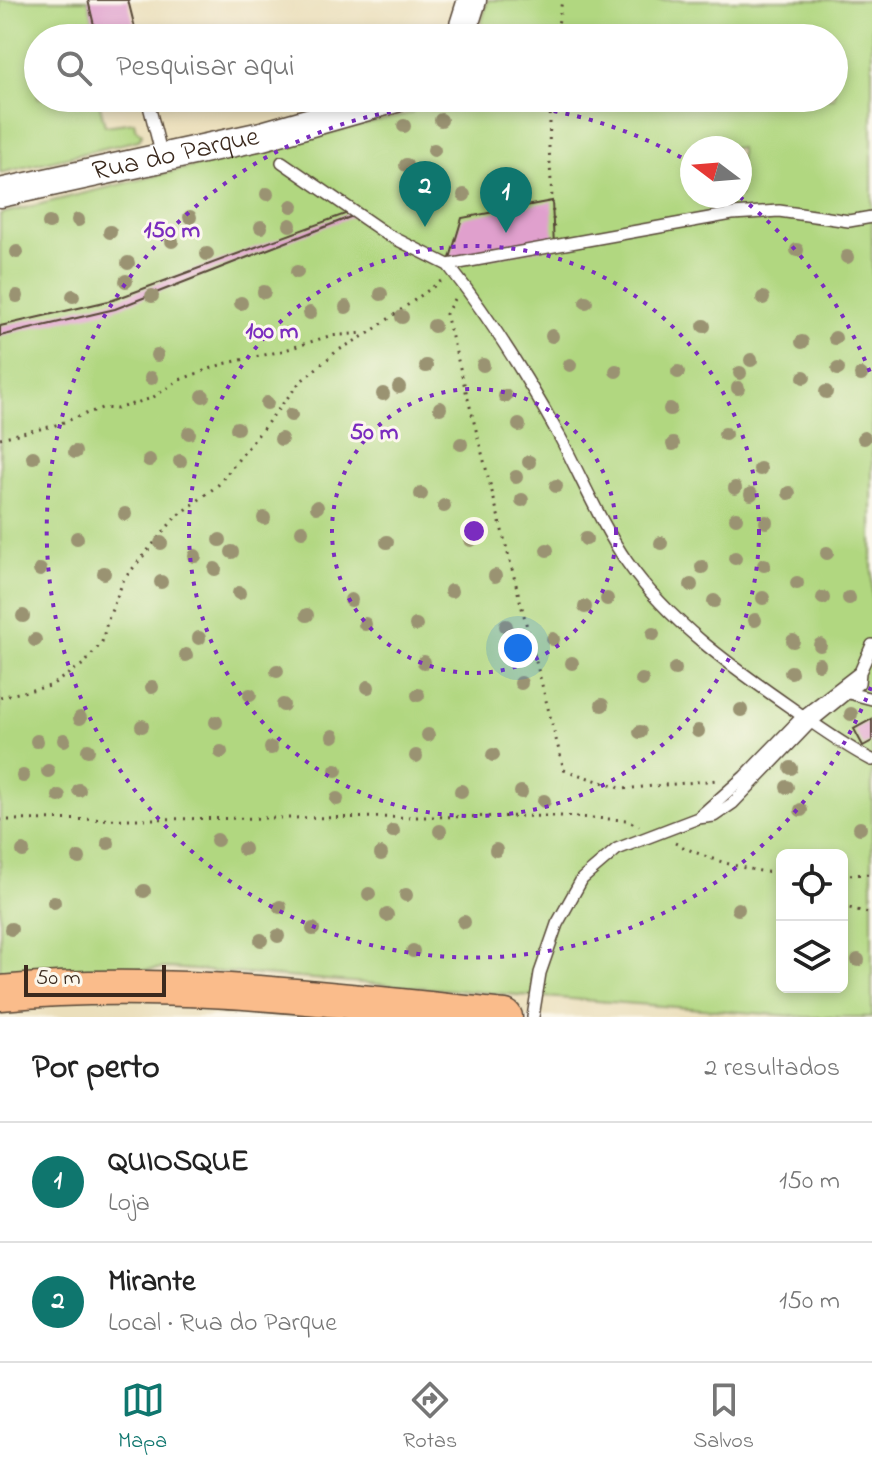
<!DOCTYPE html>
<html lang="pt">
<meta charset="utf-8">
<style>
body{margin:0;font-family:"Indie Flower",sans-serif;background:#f2f2f2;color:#222}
.controls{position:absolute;right:24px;bottom:24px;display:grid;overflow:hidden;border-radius:12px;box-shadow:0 4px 12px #0003}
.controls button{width:72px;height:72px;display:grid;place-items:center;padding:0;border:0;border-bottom:2px solid #e0e0e0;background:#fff;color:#222;font:40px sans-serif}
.compass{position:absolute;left:680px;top:136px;width:72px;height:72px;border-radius:50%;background:#fff;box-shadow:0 4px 12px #0003;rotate:286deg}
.scale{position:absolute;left:24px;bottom:20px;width:142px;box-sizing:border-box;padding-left:8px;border:4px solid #3b2a1e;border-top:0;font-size:22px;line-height:28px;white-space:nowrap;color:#3b2a1e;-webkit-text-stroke:6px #fbf7ec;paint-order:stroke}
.you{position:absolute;left:518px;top:648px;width:28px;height:28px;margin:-20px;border:6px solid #fff;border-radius:50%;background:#1a73e8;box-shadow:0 0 0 12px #1a73e833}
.badge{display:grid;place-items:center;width:52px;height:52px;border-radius:50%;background:#0f766e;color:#fff;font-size:26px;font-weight:700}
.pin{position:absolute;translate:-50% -66px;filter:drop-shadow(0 2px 4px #0008)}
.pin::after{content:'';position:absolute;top:42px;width:28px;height:24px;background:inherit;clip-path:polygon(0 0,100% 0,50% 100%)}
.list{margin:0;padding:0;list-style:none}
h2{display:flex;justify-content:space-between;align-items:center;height:104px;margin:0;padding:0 32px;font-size:34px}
h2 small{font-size:26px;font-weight:400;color:#767676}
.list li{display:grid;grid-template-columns:52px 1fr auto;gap:24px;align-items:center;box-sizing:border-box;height:120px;padding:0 32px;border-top:2px solid #e0e0e0}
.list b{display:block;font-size:30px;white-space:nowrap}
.list p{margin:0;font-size:26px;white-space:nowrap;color:#767676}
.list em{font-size:26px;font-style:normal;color:#767676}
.icon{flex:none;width:44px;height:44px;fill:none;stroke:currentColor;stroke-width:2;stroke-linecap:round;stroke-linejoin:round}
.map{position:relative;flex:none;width:872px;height:1017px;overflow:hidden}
.search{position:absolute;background:#fff;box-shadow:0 4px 12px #0003;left:24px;right:24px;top:24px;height:88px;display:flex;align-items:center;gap:20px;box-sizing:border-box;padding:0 28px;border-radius:44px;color:#767676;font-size:30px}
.sheet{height:344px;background:#fff}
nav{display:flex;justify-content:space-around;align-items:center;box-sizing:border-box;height:112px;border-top:2px solid #e0e0e0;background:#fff;font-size:22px;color:#767676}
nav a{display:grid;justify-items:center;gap:4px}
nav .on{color:#0f766e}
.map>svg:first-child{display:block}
.green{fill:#b1d780;stroke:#76804f;stroke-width:2;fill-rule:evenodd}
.building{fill:#e0a0cd}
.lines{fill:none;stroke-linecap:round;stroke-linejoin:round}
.service-casing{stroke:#554536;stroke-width:14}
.tertiary-casing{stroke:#554536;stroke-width:31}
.primary-casing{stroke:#554536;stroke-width:37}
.path{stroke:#554536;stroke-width:3;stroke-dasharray:2 6;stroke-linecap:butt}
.service{stroke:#fff;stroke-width:11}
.tertiary{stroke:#fff;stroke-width:28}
.primary{stroke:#fabc8b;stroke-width:34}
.tree{fill:#9a9372}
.ring{fill:none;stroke:#7b2cbf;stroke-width:4;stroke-dasharray:4 8}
.labels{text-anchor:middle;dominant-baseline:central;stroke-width:6;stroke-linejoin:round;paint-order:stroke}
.street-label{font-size:28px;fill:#3b2a1e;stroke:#fbf7ec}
.centre{fill:#7b2cbf;stroke:#fbf7ec;stroke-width:4}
.ring-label{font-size:24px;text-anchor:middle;font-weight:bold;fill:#7b2cbf;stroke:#fbf7ec;stroke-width:6;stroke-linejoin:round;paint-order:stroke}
</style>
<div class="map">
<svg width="872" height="1017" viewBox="0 0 872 1017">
<rect width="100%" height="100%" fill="#fbf7ec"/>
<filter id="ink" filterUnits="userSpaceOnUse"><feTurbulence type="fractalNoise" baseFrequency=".0125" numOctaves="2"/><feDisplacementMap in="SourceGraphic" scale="16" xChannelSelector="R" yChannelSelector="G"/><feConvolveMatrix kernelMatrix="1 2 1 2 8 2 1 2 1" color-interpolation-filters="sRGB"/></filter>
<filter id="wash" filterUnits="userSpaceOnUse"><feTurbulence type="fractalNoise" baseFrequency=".006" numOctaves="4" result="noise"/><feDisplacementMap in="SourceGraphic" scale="32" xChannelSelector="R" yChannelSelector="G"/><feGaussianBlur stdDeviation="1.8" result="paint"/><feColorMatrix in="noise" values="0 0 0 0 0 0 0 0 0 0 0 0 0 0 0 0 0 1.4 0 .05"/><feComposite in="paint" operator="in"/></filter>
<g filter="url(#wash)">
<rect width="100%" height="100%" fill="#ebdfbb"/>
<path class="green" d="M0,0H88L98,38H38V98H98L105,126L134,122L136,129L142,134L139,140L0,173Z
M488,0H872V1017H805L169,968L0,980V214L411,113L425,98H834V38H477ZM692,148H740V196H692ZM782,855H842V987H782Z"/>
<g id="blocks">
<path class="building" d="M88,0H128L135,28L97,38Z
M552,201L554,247L448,265L462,218Z
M353,211L358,214L115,309L0,336V326L113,300Z
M872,719V741L863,746L854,729Z"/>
</g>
</g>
<g filter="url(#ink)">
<use href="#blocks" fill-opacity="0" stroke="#554536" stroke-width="2"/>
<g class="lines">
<defs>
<path id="service" d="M133,36V38
M147,98L162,156
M282,162L388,235L448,265L732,214L779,211L849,221L872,217
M448,265C491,319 528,379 561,439C582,479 602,526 627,562C669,622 731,666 790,707C817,726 843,745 872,760
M845,692L872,699
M698,818L744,777L803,716L860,672
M533,1017L540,973L557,924L582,879L617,849L698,818L714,816L733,803L811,722L859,683L860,672L872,645"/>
<g id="tertiary">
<path d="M460,38L472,0"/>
<path id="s1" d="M0,193L262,136L396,98"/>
</g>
<path id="primary" d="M0,993C169,977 337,1000 505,1017"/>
</defs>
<use href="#service" class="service-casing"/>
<use href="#tertiary" class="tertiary-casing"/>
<use href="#primary" class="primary-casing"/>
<path class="path" d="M556,38L562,0
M551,98L549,147L554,232
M454,299L446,314L564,770L623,789L717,780
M0,438L53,426L102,408L116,409L152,398L179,380L223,364L282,351L329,336L365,333
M0,697L50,686L85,663L102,642L107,622L124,579L174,519L218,485L300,382L337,351L369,333L441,281
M0,820L560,816L626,820L639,826
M675,843C709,860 744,870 782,874
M842,875L872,874
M842,906L872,914"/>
<use href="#service" class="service"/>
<use href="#tertiary" class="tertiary"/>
<use href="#primary" class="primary"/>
</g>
<g class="tree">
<circle cx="441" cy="120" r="7"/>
<circle cx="404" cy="126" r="7"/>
<circle cx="434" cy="150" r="7"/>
<circle cx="406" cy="165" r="7"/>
<circle cx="499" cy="185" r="7"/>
<circle cx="267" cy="194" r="7"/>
<circle cx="464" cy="195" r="7"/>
<circle cx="292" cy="206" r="7"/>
<circle cx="190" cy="217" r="7"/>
<circle cx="78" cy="220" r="7"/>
<circle cx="49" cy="223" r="7"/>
<circle cx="290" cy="225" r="7"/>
<circle cx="261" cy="227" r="7"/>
<circle cx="110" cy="232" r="7"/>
<circle cx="172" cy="241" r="7"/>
<circle cx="797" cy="250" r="7"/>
<circle cx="17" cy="252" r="7"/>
<circle cx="207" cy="254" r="7"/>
<circle cx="847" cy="257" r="7"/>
<circle cx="128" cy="263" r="7"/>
<circle cx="297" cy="272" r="7"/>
<circle cx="126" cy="281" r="7"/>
<circle cx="264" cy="292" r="7"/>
<circle cx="381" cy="294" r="7"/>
<circle cx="17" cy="296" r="7"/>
<circle cx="73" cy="296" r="7"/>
<circle cx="152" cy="296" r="7"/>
<circle cx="763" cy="298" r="7"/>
<circle cx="586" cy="302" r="7"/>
<circle cx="241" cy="303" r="7"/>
<circle cx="346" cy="307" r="7"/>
<circle cx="310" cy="313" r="7"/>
<circle cx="402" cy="317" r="7"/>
<circle cx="434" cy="326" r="7"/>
<circle cx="704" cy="326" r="7"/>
<circle cx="552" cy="336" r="7"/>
<circle cx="835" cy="338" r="7"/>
<circle cx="802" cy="342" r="7"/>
<circle cx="157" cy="355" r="7"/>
<circle cx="751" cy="360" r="7"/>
<circle cx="483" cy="365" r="7"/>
<circle cx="570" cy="365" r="7"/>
<circle cx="426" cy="366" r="7"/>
<circle cx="838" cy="369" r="7"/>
<circle cx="616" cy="371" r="7"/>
<circle cx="678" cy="372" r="7"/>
<circle cx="740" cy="373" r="7"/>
<circle cx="861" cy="375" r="7"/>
<circle cx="804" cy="377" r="7"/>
<circle cx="151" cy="378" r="7"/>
<circle cx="399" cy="387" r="7"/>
<circle cx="738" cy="388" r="7"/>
<circle cx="826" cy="392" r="7"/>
<circle cx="383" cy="394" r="7"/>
<circle cx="203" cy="396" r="7"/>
<circle cx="505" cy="396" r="7"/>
<circle cx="267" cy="403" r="7"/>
<circle cx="440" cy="408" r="7"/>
<circle cx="670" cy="409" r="7"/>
<circle cx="291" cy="415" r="7"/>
<circle cx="519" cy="425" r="7"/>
<circle cx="237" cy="428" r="7"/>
<circle cx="189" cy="433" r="7"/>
<circle cx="725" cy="434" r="7"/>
<circle cx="864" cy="438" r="7"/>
<circle cx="281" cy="439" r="7"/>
<circle cx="461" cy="444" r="7"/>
<circle cx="673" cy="444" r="7"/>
<circle cx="75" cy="452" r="7"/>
<circle cx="33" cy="457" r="7"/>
<circle cx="149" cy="460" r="7"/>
<circle cx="180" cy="461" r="7"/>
<circle cx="529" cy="462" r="7"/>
<circle cx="760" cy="469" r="7"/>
<circle cx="516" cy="477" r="7"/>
<circle cx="556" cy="486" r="7"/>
<circle cx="735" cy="488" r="7"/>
<circle cx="789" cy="493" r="7"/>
<circle cx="421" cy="494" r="7"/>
<circle cx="751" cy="494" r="7"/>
<circle cx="522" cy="500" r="7"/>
<circle cx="444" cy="506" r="7"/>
<circle cx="317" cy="507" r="7"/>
<circle cx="125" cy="514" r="7"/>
<circle cx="264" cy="518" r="7"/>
<circle cx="736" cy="518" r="7"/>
<circle cx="766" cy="522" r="7"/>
<circle cx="302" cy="531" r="7"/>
<circle cx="77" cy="538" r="7"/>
<circle cx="586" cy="539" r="7"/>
<circle cx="220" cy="540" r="7"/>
<circle cx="471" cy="540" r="7"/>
<circle cx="387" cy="542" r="7"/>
<circle cx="161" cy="543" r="7"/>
<circle cx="661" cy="543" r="7"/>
<circle cx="547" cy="550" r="7"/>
<circle cx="232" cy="552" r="7"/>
<circle cx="827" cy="553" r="7"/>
<circle cx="195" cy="556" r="7"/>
<circle cx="735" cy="558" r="7"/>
<circle cx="764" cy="565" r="7"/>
<circle cx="702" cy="567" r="7"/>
<circle cx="215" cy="569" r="7"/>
<circle cx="40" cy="570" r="7"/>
<circle cx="104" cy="573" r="7"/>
<circle cx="495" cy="576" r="7"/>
<circle cx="161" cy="582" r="7"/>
<circle cx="797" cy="583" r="7"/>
<circle cx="691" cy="585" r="7"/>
<circle cx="451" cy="591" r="7"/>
<circle cx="239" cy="593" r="7"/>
<circle cx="763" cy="598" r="7"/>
<circle cx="823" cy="598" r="7"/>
<circle cx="849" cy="598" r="7"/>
<circle cx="607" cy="599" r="7"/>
<circle cx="351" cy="600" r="7"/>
<circle cx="714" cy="601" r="7"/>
<circle cx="585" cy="607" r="7"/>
<circle cx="307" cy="615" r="7"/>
<circle cx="23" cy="616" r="7"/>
<circle cx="755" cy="620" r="7"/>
<circle cx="365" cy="624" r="7"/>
<circle cx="416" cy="625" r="7"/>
<circle cx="506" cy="626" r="7"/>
<circle cx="653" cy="634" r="7"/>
<circle cx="199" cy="638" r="7"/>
<circle cx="553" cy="639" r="7"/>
<circle cx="35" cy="640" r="7"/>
<circle cx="793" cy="641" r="7"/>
<circle cx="820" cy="645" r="7"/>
<circle cx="186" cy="655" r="7"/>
<circle cx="424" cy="662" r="7"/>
<circle cx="572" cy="663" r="7"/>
<circle cx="819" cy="664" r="7"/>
<circle cx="675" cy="669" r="7"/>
<circle cx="277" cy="671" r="7"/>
<circle cx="791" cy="672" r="7"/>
<circle cx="642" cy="680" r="7"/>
<circle cx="521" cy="683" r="7"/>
<circle cx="152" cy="687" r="7"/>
<circle cx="368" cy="687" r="7"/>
<circle cx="250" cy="695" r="7"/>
<circle cx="418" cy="695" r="7"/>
<circle cx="283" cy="705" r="7"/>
<circle cx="602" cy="705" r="7"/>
<circle cx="741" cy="710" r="7"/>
<circle cx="851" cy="714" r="7"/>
<circle cx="80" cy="718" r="7"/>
<circle cx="216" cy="722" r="7"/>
<circle cx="142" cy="726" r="7"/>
<circle cx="698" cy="731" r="7"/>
<circle cx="640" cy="732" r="7"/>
<circle cx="428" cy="735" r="7"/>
<circle cx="333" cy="736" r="7"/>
<circle cx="64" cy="740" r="7"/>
<circle cx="37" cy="741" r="7"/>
<circle cx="271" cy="748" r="7"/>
<circle cx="88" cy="750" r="7"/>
<circle cx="221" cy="752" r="7"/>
<circle cx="493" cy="755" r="7"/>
<circle cx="416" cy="756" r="7"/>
<circle cx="791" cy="768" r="7"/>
<circle cx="336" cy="770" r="7"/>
<circle cx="48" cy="771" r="7"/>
<circle cx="23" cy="776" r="7"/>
<circle cx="787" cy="787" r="7"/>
<circle cx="79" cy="790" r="7"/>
<circle cx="461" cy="791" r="7"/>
<circle cx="521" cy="792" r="7"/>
<circle cx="59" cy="796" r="7"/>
<circle cx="337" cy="799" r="7"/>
<circle cx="544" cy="801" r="7"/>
<circle cx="801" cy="810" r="7"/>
<circle cx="860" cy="828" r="7"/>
<circle cx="393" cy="831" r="7"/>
<circle cx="440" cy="831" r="7"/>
<circle cx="217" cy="840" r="7"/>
<circle cx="108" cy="843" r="7"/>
<circle cx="244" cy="849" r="7"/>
<circle cx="496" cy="850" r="7"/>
<circle cx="23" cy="851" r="7"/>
<circle cx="381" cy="854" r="7"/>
<circle cx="79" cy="858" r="7"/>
<circle cx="144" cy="891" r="7"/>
<circle cx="369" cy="894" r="7"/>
<circle cx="406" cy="895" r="7"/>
<circle cx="54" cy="902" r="7"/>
<circle cx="280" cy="907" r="7"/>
<circle cx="738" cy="909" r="7"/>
<circle cx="387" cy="915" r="7"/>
<circle cx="464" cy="922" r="7"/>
<circle cx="11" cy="929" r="7"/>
<circle cx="313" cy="929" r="7"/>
<circle cx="278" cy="936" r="7"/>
<circle cx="261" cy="940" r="7"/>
<circle cx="413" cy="951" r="7"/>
<circle cx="858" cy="960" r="7"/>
</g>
</g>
<g class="ring">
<circle cx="474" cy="531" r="142"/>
<circle cx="474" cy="531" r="285"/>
<path d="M871 687A427 427 0 1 1 691 163M740 197A427 427 0 0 1 871 375"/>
</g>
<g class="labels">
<g class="street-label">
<text stroke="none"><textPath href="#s1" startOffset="180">Rua do Parque</textPath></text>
</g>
</g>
<circle cx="474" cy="531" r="12" class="centre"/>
<g class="ring-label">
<text x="172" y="237">150 m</text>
<text x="272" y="338">100 m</text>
<text x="374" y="439">50 m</text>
</g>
</svg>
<div class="controls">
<button><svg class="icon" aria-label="locate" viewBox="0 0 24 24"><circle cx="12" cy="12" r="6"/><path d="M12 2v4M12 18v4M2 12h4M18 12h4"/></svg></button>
<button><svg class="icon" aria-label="layers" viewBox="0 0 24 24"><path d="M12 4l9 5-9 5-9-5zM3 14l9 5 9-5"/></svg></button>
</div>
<svg class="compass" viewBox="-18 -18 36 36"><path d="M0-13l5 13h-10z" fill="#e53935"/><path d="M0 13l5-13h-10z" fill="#767676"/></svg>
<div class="scale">50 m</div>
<div class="you"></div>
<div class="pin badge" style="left:506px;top:233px">1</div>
<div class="pin badge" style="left:425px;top:227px">2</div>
<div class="search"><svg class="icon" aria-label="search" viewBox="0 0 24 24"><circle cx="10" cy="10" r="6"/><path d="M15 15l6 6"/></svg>Pesquisar aqui</div>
</div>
<section class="sheet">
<h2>Por perto<small>2 resultados</small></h2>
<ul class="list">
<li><span class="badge">1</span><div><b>QUIOSQUE</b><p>Loja</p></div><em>150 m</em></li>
<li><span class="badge">2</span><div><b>Mirante</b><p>Local · Rua do Parque</p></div><em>150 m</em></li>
</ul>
</section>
<nav>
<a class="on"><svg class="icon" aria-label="map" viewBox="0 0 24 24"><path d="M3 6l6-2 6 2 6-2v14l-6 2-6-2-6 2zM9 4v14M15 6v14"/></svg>Mapa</a>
<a><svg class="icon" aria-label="directions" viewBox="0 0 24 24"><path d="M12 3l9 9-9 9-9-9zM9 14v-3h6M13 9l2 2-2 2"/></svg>Rotas</a>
<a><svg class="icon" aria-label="saved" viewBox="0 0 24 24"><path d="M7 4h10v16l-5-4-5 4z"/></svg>Salvos</a>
</nav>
